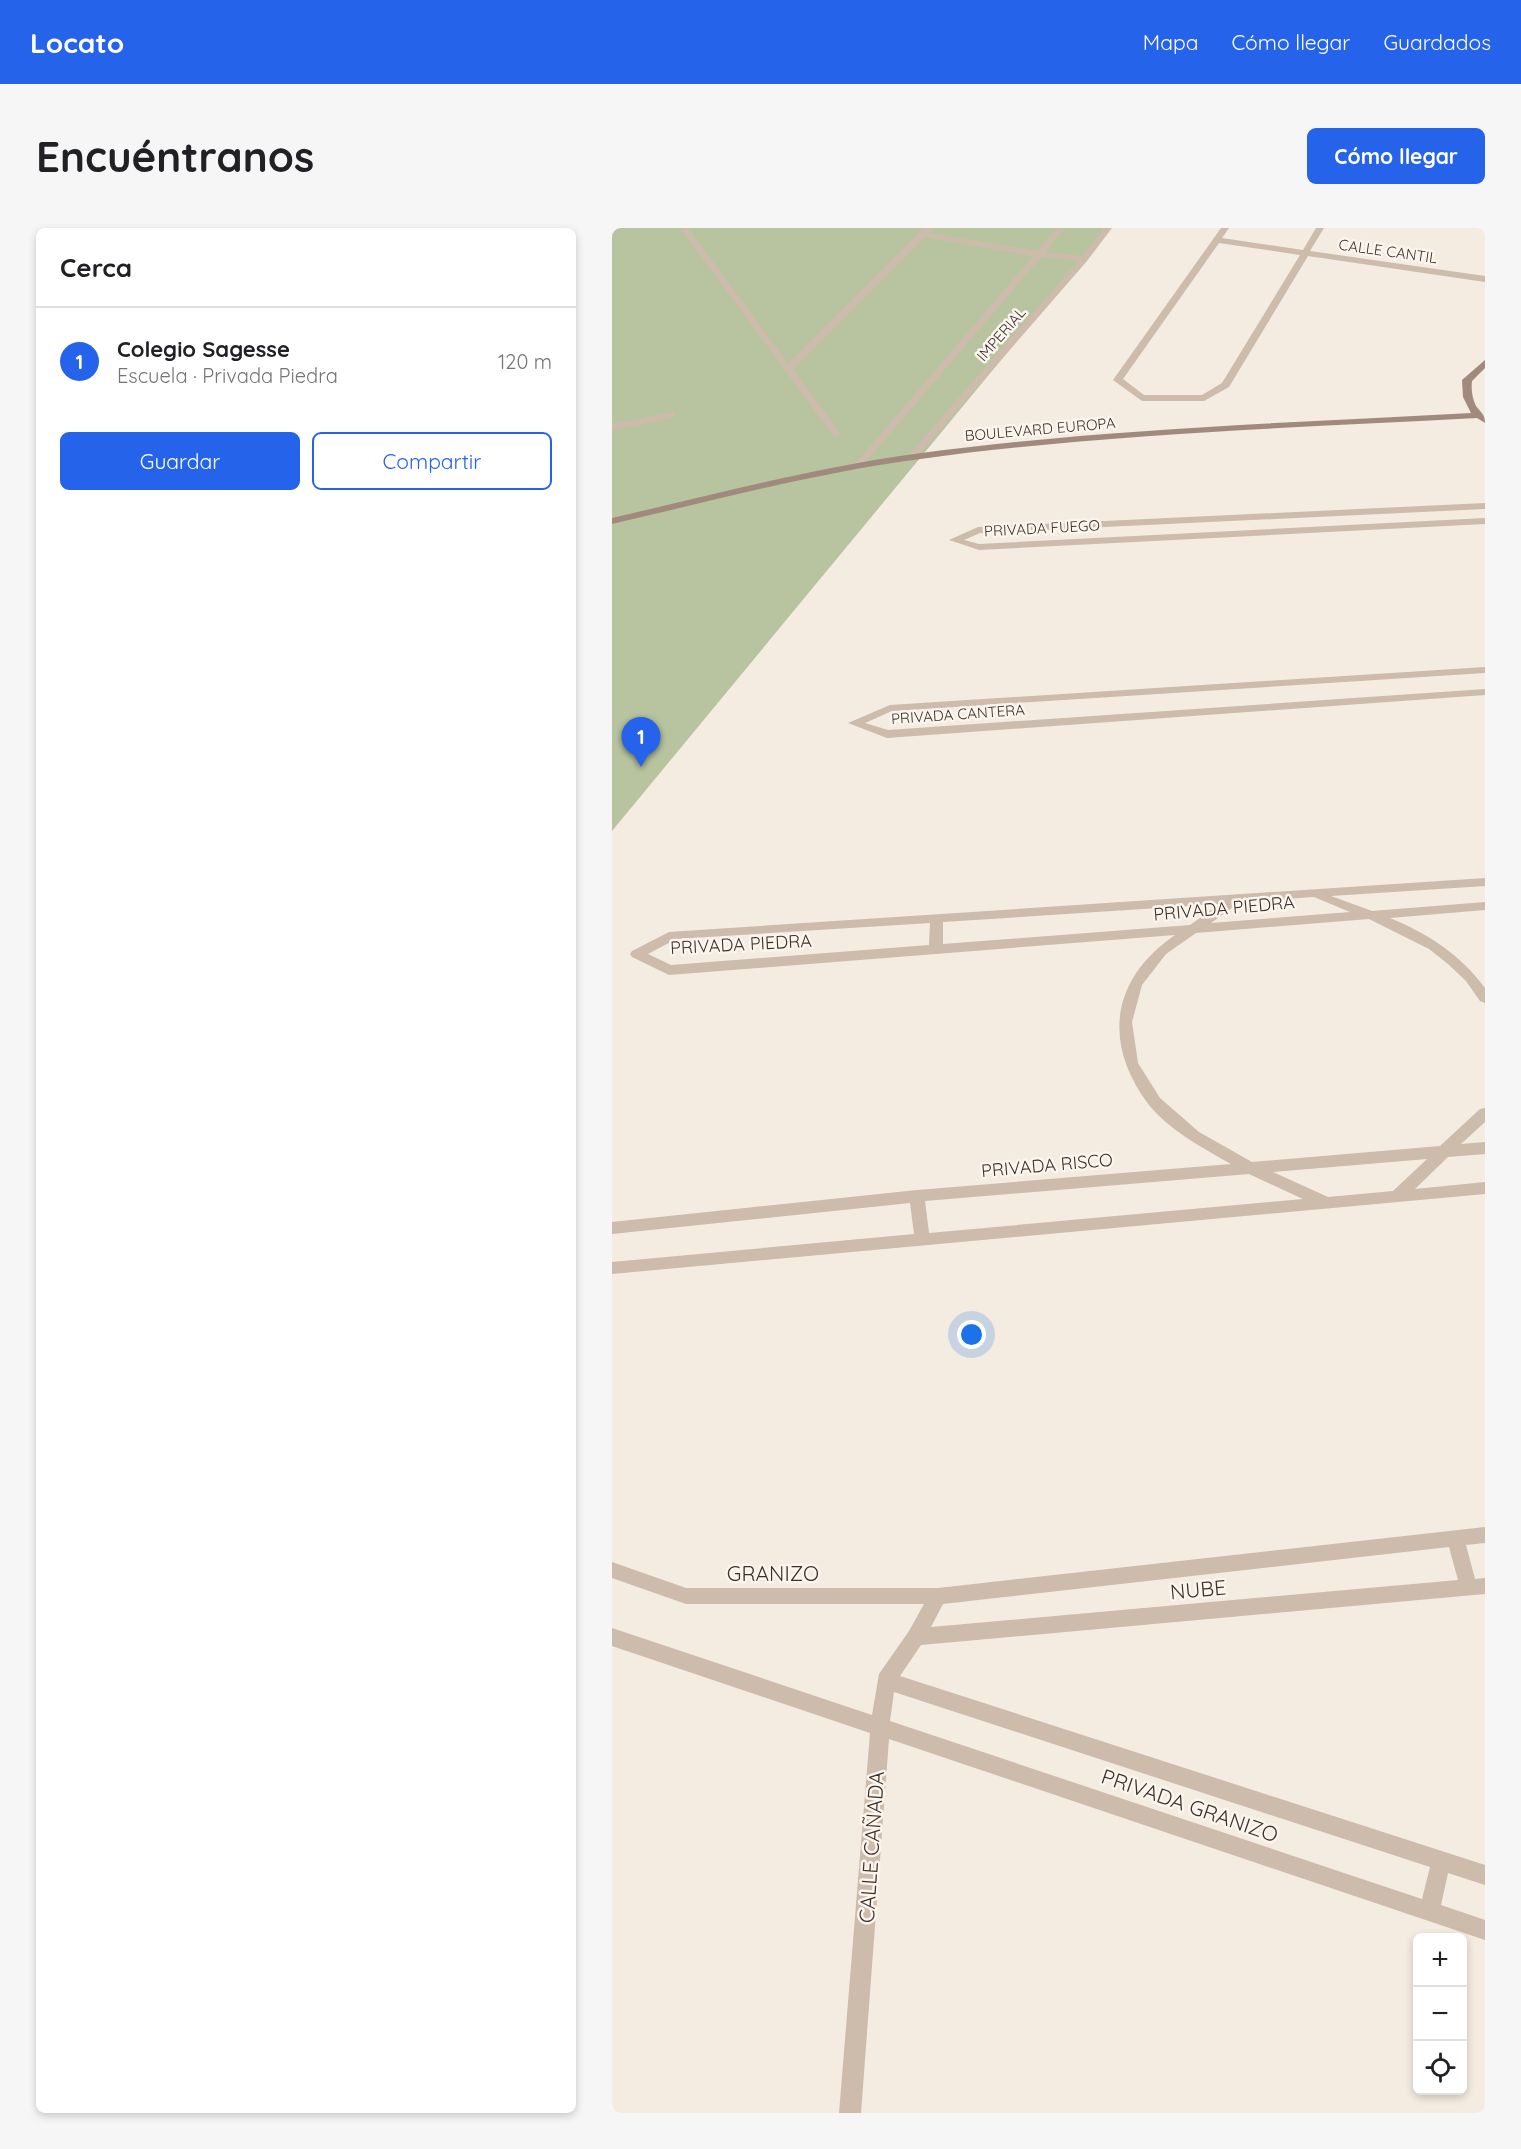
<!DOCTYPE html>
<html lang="es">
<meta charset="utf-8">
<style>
body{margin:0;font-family:Quicksand,sans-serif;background:#f6f6f6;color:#202124}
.controls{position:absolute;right:18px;bottom:18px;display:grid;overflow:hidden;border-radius:9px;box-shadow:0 3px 9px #0003}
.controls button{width:54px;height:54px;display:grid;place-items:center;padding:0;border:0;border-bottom:2px solid #e0e0e0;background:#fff;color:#202124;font:30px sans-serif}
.you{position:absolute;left:360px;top:1107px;width:21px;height:21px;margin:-15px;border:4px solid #fff;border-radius:50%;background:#1a73e8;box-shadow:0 0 0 9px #1a73e833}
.badge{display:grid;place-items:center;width:39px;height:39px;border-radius:50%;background:#2563eb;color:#fff;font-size:20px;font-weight:700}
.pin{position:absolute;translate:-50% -50px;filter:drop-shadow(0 2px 3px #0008)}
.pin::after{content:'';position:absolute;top:32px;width:21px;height:18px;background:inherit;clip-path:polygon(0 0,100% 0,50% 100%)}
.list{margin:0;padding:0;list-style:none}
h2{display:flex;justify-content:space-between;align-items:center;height:78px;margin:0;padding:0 24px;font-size:26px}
h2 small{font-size:20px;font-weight:400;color:#757577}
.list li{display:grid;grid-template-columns:39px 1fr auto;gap:18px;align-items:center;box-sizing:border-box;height:108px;padding:0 24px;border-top:2px solid #e0e0e0}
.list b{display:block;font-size:22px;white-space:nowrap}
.list p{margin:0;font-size:20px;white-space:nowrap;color:#757577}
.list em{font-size:20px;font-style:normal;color:#757577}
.actions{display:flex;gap:12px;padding:18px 24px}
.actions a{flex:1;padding:14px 0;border:2px solid #2563eb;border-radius:9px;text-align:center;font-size:21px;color:#2563eb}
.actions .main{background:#2563eb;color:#fff}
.icon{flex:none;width:33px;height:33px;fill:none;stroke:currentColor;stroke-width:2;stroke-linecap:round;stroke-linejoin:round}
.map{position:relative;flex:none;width:873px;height:1885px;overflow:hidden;border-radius:9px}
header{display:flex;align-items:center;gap:36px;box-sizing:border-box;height:84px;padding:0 30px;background:#2563eb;color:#fff}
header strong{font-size:28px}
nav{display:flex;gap:33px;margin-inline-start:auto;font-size:21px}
.intro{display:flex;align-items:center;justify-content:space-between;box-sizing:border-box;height:144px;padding:0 36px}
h1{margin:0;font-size:42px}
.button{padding:15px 27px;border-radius:9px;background:#2563eb;color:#fff;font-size:21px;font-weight:700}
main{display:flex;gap:36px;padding:0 36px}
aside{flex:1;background:#fff;border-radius:9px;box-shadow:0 3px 9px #0003}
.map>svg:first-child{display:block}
.green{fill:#b8c4a0}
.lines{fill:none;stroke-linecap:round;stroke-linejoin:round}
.street{fill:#cdbbac;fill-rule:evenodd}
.secondary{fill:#a18a7d;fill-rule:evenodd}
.labels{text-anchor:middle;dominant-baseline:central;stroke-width:5;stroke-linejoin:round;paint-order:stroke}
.far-street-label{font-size:15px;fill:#3b302b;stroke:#fbf5ee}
.street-label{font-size:18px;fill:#3b302b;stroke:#fbf5ee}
.near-street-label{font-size:21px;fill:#3b302b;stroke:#fbf5ee}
</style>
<header>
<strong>Locato</strong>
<nav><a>Mapa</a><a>Cómo llegar</a><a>Guardados</a></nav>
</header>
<div class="intro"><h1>Encuéntranos</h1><a class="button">Cómo llegar</a></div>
<main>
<aside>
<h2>Cerca<small></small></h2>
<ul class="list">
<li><span class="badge">1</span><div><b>Colegio Sagesse</b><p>Escuela · Privada Piedra</p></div><em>120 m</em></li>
</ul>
<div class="actions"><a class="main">Guardar</a><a>Compartir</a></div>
</aside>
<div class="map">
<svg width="873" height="1885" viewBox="0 0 873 1885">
<rect width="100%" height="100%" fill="#f4ebe1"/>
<path class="green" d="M0,0H498L0,603Z"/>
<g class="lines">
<path class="street" d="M68,0H76L176,135L312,0H321L317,5L425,23L445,0H453L433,24L470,28L492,0H500L475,33L303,231L295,229L466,33L429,29L249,240H243V236L421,28L313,9L181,141L230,207L225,210L222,209Z
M609,0H617L610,10L691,22L704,0H712L698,23L873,48V54L696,28L617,159L592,173H530L501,152ZM607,15L688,27L610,155L590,167H532L511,151Z
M60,184L63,185V189L0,202V196Z
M873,275V281L368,305L352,312L367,316L873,290V296L367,322L337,312L366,299Z
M873,439V445L280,483L253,495L276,502L873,461V467L275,510L236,495L278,477Z
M873,650V658L719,668L760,683L873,674V682L778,690C815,705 849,727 873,760V775L868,773L854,753L836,736L817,721L757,691L584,705L554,726L530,757L520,794L526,835L548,870L587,904L640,934L828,918L868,881L873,880V894L849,916L873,914V926L836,929L803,961L873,954V966L0,1046V1034L302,1006L298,975L0,1006V994L305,962L619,936C591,920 557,902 537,877C490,815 499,751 563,707L57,747L20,729L18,726L20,723L57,704ZM702,669L738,684L599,695L628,674ZM608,676L578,697L331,716V694ZM318,695L317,717L59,737L36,726L64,711ZM815,931L781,963L716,969L661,944ZM637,946L691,971L317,1005L313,973Z
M873,1299V1315L854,1317L863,1351L873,1350V1366L309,1417L288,1448L873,1637V1657L836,1645L829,1677L873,1692V1712L277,1511L249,1885H227L258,1505L0,1418V1400L260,1487L267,1446L297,1403L312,1376H74L0,1350V1334L74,1360H326ZM837,1319L846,1352L319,1399L331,1376ZM282,1464L818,1639L810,1671L278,1493Z"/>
<path class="secondary" d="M873,132V140L860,153C859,161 860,170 864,178C869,185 873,186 873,195L865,190C677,200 487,206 301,232C199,246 100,273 0,296V290C100,267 200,240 302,226C487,201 674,195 859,185L851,169L850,152Z"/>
</g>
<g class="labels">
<g class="far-street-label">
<text transform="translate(776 23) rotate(8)">CALLE CANTIL</text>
<text transform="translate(389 106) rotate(-49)">IMPERIAL</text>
<text transform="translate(428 201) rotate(-5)">BOULEVARD EUROPA</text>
<text transform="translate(430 300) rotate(-3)">PRIVADA FUEGO</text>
<text transform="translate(346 486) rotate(-4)">PRIVADA CANTERA</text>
</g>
<g class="street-label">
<text transform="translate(612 680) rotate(-5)">PRIVADA PIEDRA</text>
<text transform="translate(129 716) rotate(-3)">PRIVADA PIEDRA</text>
<text transform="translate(435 937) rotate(-5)">PRIVADA RISCO</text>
</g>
<g class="near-street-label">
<text x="161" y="1345">GRANIZO</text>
<text transform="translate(586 1361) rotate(-5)">NUBE</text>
<text transform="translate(578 1577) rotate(19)">PRIVADA GRANIZO</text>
<text transform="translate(259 1619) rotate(-86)">CALLE CAÑADA</text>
</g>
</g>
</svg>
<div class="controls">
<button>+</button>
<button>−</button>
<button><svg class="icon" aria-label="locate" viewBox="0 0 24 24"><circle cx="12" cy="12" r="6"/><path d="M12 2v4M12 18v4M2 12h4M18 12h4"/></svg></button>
</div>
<div class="you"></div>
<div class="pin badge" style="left:29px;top:539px">1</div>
</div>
</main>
